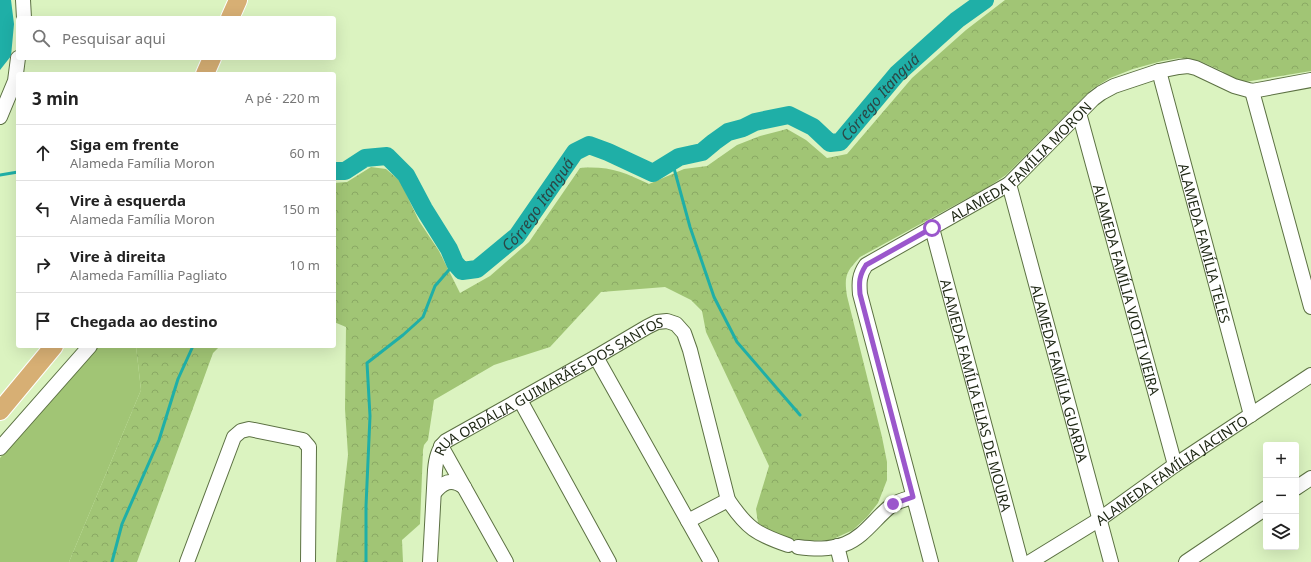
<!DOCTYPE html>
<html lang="pt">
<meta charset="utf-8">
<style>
body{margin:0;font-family:"Noto Sans",sans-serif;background:#f2f2f2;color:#222}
.controls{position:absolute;right:12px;bottom:12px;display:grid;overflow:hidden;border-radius:4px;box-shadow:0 4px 16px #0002}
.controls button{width:36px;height:36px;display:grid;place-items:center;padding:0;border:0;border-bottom:1px solid #e0e0e0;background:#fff;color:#222;font:20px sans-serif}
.stop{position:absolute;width:12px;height:12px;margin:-9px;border:3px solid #9b57cc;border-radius:50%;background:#fff}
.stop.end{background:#9b57cc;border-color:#fff;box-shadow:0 1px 4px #0008}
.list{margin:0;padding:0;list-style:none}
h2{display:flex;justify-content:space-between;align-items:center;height:52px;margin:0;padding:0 16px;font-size:17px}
h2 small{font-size:13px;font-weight:400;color:#767676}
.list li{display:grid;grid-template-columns:26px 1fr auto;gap:12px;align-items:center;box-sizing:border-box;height:56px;padding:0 16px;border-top:1px solid #e0e0e0}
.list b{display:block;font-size:15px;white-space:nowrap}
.list p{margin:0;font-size:13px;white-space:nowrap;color:#767676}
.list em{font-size:13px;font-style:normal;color:#767676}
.icon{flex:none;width:22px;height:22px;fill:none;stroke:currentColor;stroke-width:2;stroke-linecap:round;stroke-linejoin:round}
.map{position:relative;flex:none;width:1311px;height:562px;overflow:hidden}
.search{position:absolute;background:#fff;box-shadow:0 4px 16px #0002;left:16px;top:16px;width:320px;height:44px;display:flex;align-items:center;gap:10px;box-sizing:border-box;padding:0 14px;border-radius:4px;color:#767676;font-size:15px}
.panel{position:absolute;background:#fff;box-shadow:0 4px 16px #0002;left:16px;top:72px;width:320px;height:276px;border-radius:4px}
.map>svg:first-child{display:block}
.grass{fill:#a1c575}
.forest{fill:url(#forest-crowns)}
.water{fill:#1fafa7}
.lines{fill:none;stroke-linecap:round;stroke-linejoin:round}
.stream{stroke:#1fafa7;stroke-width:3}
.river{stroke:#1fafa7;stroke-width:18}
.minor-casing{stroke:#5c7143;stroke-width:16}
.major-casing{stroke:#fff;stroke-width:20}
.minor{stroke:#fff;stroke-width:14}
.major{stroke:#d7af74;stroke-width:18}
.route{stroke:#9b57cc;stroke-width:5}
.labels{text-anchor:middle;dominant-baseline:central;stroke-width:3;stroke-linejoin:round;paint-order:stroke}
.street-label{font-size:14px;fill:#1c2512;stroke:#ebffd5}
.water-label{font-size:15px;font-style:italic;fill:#2b4745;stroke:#ebffd5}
</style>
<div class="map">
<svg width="1311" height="562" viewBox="0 0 1311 562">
<defs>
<pattern id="forest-crowns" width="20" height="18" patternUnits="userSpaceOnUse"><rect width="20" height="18" fill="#a1c575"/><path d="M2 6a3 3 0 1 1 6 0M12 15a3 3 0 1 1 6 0" fill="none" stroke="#8aa964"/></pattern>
</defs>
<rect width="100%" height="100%" fill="#dbf3c0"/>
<path class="grass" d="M95,346H136L141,390L69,562H0V458L91,353Z"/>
<path class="forest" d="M1005,0H1311V71L1245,82L1235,80L1222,71L1200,61L1180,58L1162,61L1133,69L1110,78L1092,89L1006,175L988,187L860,257C846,272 844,276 847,296L882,437L887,462V480L878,503L867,517L853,530L831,540L806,541L795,540L776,534L758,523L756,509L769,466L706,332L702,311L691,300L665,287L601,292L550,347L494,365L434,400L428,440L424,445L423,450L420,524L402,540L403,562H336L348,455L345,409L346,327L334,322V183L347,182L371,167L386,169L400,181L419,221L439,251L460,293L490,276L529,242L580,168C610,166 623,172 649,184L684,169L707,166L737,145L760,136L787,129L806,140L827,158L847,154L912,78L966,30Z
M136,346H220L213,353L137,562H69L141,390Z"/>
<path class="water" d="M0,0H11L14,24L11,56L0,70Z"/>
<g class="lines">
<path class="stream" d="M672,161L690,227L714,297L737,342L800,415
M0,175L18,172
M112,562L122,524L159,440L178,379L193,346
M366,562V506L370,416L367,363L403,335L423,317L435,286L455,263"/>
<path class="river" id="s1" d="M334,171H345L365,158L387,156L406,175L424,209L449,249L455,263L462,271L477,269L517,236L575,152L589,145L608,152L653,173L679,157L702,152L714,142L728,132L743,128L755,122L789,115L813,127L830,143L840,142L897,74L957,20L985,0"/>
<defs>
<g id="minor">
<path d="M23,0L24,18"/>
<path id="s2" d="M1159,71L1251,415"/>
<path d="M1252,91L1311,307"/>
<path id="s3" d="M1079,113L1175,465"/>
<path d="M0,117L15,81L18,58"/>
<path id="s4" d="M1009,184L1111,562"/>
<path id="s5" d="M932,228L1021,562"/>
<path d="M596,357L711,562"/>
<path d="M520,400L609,562"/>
<path d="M441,446L506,562"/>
<path d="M0,448L90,346"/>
<path d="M1296,488L1311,478"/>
<path d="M434,493C442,483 451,477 464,487"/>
<path d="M688,521L728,500"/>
<path d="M837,546L841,562"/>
<path d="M798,547C814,549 829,550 845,544C864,537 876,517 892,505C898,501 906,499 913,497"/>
<path d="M187,562L234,437L241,431L249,429L303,440L309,447L308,562"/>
<path id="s6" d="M430,562L435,470C436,459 438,449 446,441L596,357L647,327L657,322L667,321L676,324L684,333L690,350L728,500C747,528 756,534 788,545"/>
<path id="s7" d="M931,562L860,294C859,283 859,275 866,265L1009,184L1093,99L1101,93L1114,86L1159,71L1179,67L1188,66L1196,68L1234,86L1252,91L1311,80"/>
<path id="s8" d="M1030,562L1100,519L1175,465L1311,375"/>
<path d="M1186,562L1266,508"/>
</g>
<path id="major" d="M230,18L238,0
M205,74L212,58
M0,411L54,346"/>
</defs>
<use href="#minor" class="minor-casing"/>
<use href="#major" class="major-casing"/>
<use href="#minor" class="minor"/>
<use href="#major" class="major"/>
</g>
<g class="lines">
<path class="route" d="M893,504L913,497L860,294C859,282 859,276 866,265L932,228"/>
</g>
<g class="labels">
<g class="street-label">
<text stroke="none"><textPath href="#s7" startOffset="495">ALAMEDA FAMÍLIA MORON</textPath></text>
<text stroke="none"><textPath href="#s2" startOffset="178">ALAMEDA FAMÍLIA TELES</textPath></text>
<text stroke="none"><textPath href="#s3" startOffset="183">ALAMEDA FAMÍLIA VIOTTI VIEIRA</textPath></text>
<text stroke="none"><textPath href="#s4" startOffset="196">ALAMEDA FAMÍLIA GUARDA</textPath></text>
<text stroke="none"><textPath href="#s6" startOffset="240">RUA ORDÁLIA GUIMARÃES DOS SANTOS</textPath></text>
<text stroke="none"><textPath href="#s5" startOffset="173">ALAMEDA FAMÍLIA ELIAS DE MOURA</textPath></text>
<text stroke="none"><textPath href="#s8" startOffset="169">ALAMEDA FAMÍLIA JACINTO</textPath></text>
</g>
<g class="water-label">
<text stroke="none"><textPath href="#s1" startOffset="721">Córrego Itanguá</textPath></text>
<text stroke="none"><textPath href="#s1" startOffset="300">Córrego Itanguá</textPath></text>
</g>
</g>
</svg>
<div class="controls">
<button>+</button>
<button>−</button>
<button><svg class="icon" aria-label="layers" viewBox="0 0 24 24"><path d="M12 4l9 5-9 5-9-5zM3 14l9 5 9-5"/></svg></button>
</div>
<div class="stop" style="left:932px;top:228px"></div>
<div class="stop end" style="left:893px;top:504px"></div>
<div class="search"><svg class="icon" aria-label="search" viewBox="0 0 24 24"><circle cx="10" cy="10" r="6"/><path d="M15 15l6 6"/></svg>Pesquisar aqui</div>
<section class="panel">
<h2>3 min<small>A pé · 220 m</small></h2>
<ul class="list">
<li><svg class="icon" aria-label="ahead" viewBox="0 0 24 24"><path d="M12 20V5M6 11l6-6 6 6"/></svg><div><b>Siga em frente</b><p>Alameda Família Moron</p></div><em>60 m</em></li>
<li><svg class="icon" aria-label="left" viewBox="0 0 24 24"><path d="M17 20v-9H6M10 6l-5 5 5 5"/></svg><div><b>Vire à esquerda</b><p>Alameda Família Moron</p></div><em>150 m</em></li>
<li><svg class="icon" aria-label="right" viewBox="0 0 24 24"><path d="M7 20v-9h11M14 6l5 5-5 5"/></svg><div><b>Vire à direita</b><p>Alameda Famíllia Pagliato</p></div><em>10 m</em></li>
<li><svg class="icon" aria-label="arrive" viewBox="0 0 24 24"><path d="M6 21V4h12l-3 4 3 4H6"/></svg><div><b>Chegada ao destino</b></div></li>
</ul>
</section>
</div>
